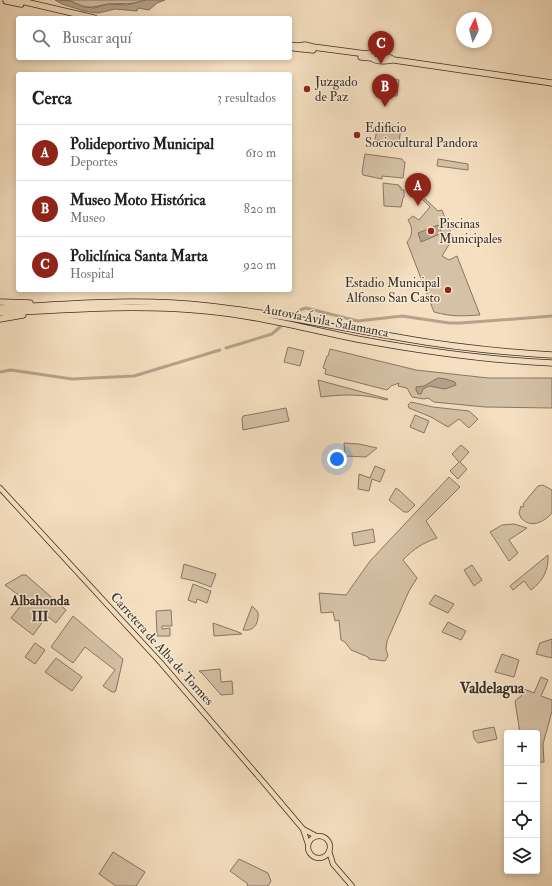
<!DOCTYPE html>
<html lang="es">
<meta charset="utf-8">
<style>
body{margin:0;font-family:"IM FELL Double Pica",serif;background:#f6f6f6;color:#202124}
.controls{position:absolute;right:12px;bottom:12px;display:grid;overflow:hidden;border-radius:4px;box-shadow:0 2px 6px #0003}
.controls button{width:36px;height:36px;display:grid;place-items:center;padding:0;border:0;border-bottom:1px solid #e0e0e0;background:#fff;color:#202124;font:20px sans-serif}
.compass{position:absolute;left:456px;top:12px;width:36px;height:36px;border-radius:50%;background:#fff;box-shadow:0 2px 6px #0003;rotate:6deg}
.you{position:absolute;left:337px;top:459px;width:14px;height:14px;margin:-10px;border:3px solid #fff;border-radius:50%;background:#1a73e8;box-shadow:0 0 0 6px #1a73e833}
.badge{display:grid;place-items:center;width:26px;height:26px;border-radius:50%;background:#8f2418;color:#fff;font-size:13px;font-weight:700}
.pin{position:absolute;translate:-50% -33px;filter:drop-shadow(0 1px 2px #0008)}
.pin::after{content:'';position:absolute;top:21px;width:14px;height:12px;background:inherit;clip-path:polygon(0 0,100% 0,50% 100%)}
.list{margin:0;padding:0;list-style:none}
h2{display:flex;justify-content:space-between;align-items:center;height:52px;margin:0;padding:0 16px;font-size:17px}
h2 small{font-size:13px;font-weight:400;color:#757577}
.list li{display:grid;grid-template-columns:26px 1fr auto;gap:12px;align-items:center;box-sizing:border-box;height:56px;padding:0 16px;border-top:1px solid #e0e0e0}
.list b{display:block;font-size:15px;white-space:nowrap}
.list p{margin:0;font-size:13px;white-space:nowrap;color:#757577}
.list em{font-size:13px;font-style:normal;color:#757577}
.icon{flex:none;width:22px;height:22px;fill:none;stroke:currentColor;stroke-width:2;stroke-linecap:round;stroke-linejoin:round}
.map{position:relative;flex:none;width:552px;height:886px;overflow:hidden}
.search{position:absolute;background:#fff;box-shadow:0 2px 6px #0003;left:16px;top:16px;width:276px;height:44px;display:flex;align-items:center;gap:10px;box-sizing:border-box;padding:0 14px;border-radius:4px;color:#757577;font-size:15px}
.panel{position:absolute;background:#fff;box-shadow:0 2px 6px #0003;left:16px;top:72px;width:276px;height:220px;border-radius:4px}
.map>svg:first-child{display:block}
.green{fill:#d5c1a5;stroke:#867864}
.water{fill:#b5a38b;stroke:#837462}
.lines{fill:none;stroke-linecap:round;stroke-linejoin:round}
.canal{stroke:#b5a38b;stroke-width:3}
.primary-casing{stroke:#382e24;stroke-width:6}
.highway-casing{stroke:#382e24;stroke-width:7}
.primary{stroke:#f5dfc0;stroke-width:4.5}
.highway{stroke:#f5dfc0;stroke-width:5.5}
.poi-dot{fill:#8f2418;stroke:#f8ead6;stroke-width:1.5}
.labels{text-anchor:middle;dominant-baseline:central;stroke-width:3;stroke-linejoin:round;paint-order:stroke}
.poi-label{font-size:13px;fill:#382e24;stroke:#f8ead6;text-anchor:start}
.street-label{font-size:13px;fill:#382e24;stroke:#f8ead6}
.neighbourhood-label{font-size:14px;font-weight:bold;fill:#382e24;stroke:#f8ead6}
.quarter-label{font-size:15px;font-weight:bold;fill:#382e24;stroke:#f8ead6}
</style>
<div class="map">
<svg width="552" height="886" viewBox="0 0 552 886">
<rect width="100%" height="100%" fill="#f5dfc0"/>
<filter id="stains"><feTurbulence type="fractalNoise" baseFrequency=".005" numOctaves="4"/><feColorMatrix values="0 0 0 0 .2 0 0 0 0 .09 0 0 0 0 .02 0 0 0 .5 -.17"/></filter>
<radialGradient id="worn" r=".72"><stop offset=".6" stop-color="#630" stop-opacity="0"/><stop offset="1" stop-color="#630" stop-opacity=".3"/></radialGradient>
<path class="green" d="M65,0H146C134,5 121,3 108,4C100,5 94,8 86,7C78,6 73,1 65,0Z
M387,78L399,80L397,96L385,95Z
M378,124L401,126L399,143L375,140Z
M365,154L402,159L403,161L405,162L403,178L382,176V179L363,175L362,172Z
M438,159L468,164V170L437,166Z
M383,183L399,185V187H401V190H404V197L403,198L401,207L384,206Z
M423,197L438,211L442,210L453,238L442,256L449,260L457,256L480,315C461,316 453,317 434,312L407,242C413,235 413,228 408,220L413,216L419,220L430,207L422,199Z
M288,347L304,351L300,366L284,362Z
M330,349L416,370L488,378H552V408L485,407L434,402L428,398L424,399L412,397L407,388L398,386L399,383L391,386L387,390L325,374L326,369L323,368L327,356H328Z
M318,380L388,399L386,400C364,394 344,394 321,397Z
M411,402L433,407L469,411L478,419L469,428L459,419L448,427L431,417L409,408L408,405Z
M286,408L289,421L243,430L242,419L243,416Z
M415,415L429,421L424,433L410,427Z
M344,443L359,444L377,448L366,457L345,456Z
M461,445L469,452L460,462L467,469L458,479L450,471L459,462L452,454Z
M375,466L385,470L380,482L372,479L369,491L358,489L359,474L370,478Z
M449,477L460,487L426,521L437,538C423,543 413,549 403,560L417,578L409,591L387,641L386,649L388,656L385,661L369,659L368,657L351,650L345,642L341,640L339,620L335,621L333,612L321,613L319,593L346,595L370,561Z
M543,485L552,490V513C544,522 531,529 521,518L519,513L521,506L523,507L524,506L523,504L538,486Z
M396,488L399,490L415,505L408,512H404L389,500Z
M514,524L527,528L509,540L518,553L509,561L490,532L502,525Z
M373,529L375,542L354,546L352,533Z
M548,555C549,570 543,581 531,590L524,581L513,590L510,586Z
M184,564L216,574L211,587L195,581L181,578Z
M472,565L482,580L474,586L464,570Z
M22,575H26L66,610L56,623L47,616L33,635L11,618L25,600L5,585Z
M193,584L211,591L207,603L197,599L196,603L188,600Z
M435,595L454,604L448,613L429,604Z
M252,606L258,612C259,622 255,632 243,630Z
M171,610L172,626H162V629L170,628V636H157L156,611Z
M73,616L123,659L116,690L115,692H112L103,686L115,670L85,647L73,663L51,647Z
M448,622L466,631L461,640L442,632Z
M213,623L241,633L242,634L214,636Z
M552,639V658L536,654L540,643Z
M35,643L45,650L35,664L25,657Z
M502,654L519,660L514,677L495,672Z
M56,658L82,677L72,691L45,672Z
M220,669L221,682L232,681L233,694L221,695L202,673L199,671Z
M541,677L548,680L541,696L552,700V711L543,744L544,762H537V733H520L515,701L522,695L524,689L534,693Z
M494,727L497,739L478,743C474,740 473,736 473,731Z
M113,852L145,872L136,886H116L99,874Z
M239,859L268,873L271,881L268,886H247L248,884L230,871Z"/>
<path class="water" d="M55,0L70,1L85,7L94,8L109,4L127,5L146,0H165L157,3L149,10L138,8L137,11L115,9L98,13L84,11L62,4Z
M438,225L442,233L421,242L418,233Z
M438,378L446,379L455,382L456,385L445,389L429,386L423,389L421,394H418L416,390V387L424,386Z"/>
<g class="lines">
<path class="canal" d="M295,313L300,310L306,308L358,321L402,316L449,323H461L552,316
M226,348L272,334L280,327
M0,372L11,370L72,379L134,376L220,350"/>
<defs>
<path id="primary" d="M0,488L161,663L265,784L303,829L308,844
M303,829L316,836
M308 847a11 11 0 1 1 22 0a11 11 0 1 1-22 0Z
M329,851L333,864L352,886"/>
<path id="highway" d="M17,0L94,18
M6,1L21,4
M290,45L297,46L305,45L313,47L366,54L375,52L381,53L394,60L552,83
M294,48L313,50
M372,56V58C377,62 385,61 392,60
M361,57L372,58
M0,302L30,303
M0,308C69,304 139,298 208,306C274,313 337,327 402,338C452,347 502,352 552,355
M0,313C70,309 139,304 208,311C259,316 308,329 357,339C422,351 486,360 552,363
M0,319L23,315"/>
</defs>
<use href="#primary" class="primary-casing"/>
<use href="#highway" class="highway-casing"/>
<use href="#primary" class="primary"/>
<use href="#highway" class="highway"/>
</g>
<g class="poi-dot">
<circle cx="307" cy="89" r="4"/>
<circle cx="357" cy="135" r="4"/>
<circle cx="431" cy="231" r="4"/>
<circle cx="448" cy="290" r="4"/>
</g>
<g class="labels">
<g class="poi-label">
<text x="315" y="82">Juzgado<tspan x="315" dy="15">de Paz</tspan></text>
<text x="365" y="128">Edificio<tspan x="365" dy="15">Sociocultural Pandora</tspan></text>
<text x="439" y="224">Piscinas<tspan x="439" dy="15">Municipales</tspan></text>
<text x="440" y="283" text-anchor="end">Estadio Municipal<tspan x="440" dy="15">Alfonso San Casto</tspan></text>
</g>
<g class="street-label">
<text transform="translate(326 321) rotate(11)">Autovía Ávila-Salamanca</text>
<text transform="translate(162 649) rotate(48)">Carretera de Alba de Tormes</text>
</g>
<g class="neighbourhood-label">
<text x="40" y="600">Albahonda<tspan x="40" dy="16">III</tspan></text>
</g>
<g class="quarter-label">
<text x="492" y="688">Valdelagua</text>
</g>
</g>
<rect width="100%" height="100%" filter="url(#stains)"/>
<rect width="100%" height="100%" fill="url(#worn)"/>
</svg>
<div class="controls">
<button>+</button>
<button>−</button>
<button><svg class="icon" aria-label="locate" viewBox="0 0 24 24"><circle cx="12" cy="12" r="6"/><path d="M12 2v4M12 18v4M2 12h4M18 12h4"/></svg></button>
<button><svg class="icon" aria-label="layers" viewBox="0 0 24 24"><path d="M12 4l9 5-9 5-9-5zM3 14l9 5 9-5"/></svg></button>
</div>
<svg class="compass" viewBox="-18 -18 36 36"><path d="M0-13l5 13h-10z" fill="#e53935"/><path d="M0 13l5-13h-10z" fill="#757577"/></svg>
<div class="you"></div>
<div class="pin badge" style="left:418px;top:206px">A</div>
<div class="pin badge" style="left:385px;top:107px">B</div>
<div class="pin badge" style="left:381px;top:64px">C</div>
<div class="search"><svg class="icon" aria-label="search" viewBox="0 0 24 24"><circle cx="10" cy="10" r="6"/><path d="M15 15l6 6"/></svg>Buscar aquí</div>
<section class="panel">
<h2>Cerca<small>3 resultados</small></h2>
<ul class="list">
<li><span class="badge">A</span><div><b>Polideportivo Municipal</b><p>Deportes</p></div><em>610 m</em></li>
<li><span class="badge">B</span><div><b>Museo Moto Histórica</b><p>Museo</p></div><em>820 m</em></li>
<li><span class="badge">C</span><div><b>Policlínica Santa Marta</b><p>Hospital</p></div><em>920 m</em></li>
</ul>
</section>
</div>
